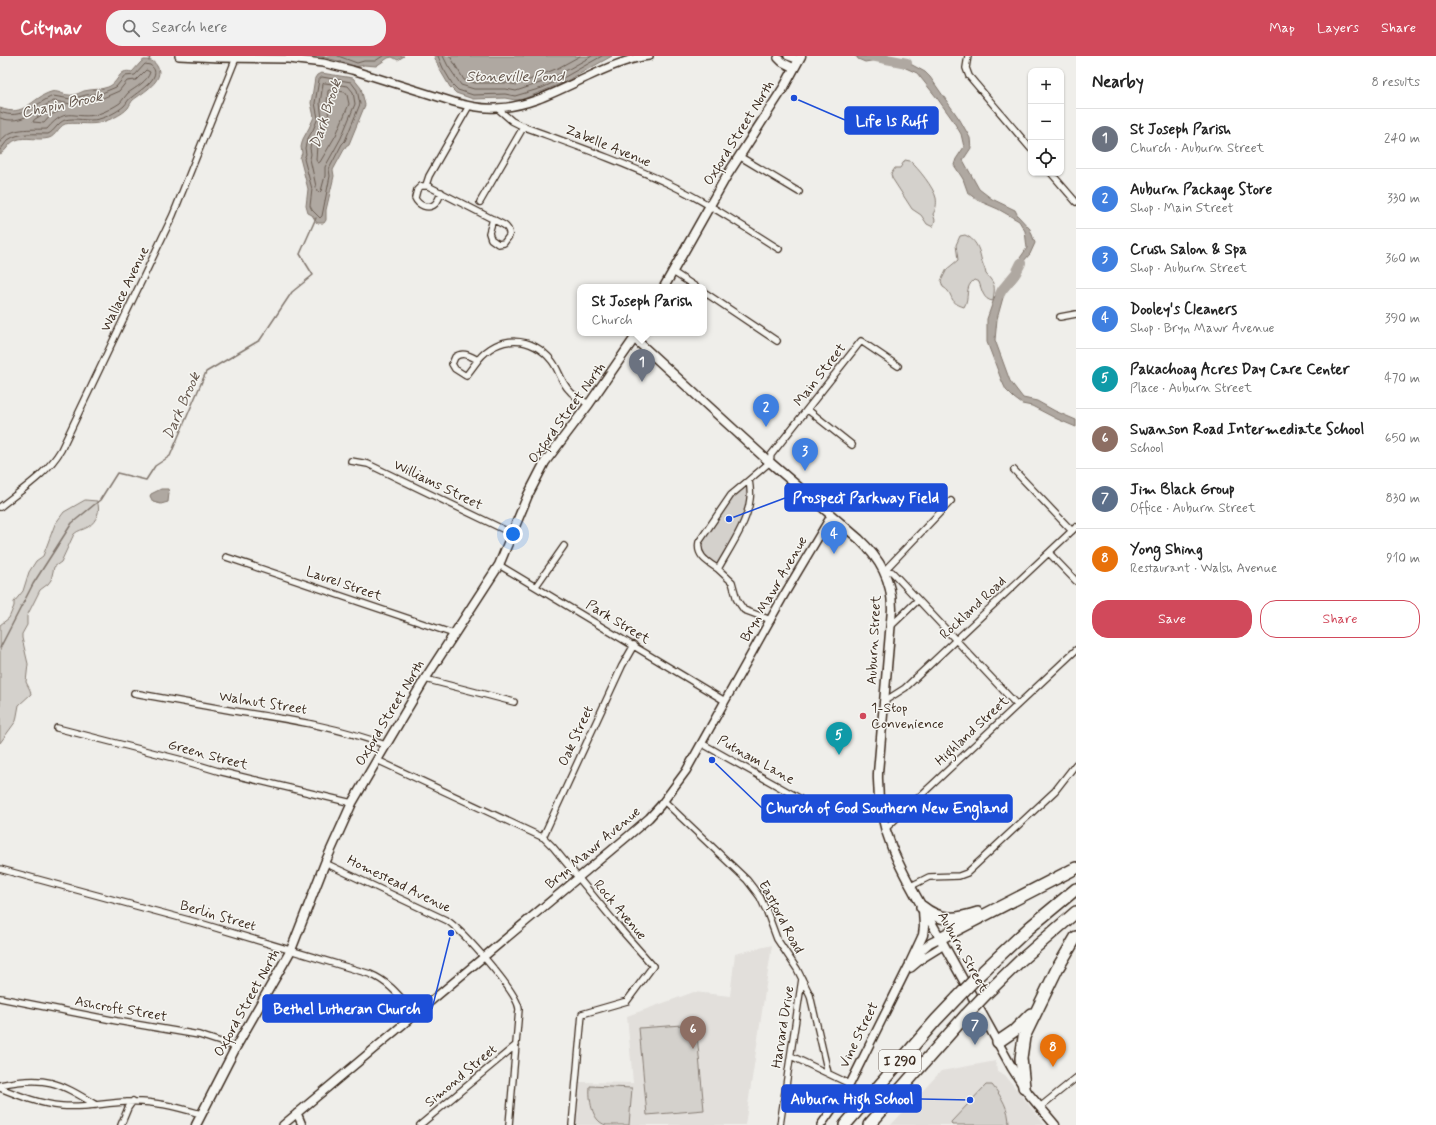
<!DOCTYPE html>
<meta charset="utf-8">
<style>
body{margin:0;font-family:Mynerve,sans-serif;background:#f2f2f2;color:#222}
.controls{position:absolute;right:12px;top:12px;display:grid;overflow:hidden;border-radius:8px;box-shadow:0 1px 3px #0004}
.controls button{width:36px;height:36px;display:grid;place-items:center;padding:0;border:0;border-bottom:1px solid #e0e0e0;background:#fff;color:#222;font:20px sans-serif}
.you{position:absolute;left:513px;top:478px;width:14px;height:14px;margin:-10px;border:3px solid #fff;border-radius:50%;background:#1a73e8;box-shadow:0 0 0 6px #1a73e833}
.badge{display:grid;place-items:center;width:26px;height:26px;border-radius:50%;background:#d1495b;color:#fff;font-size:13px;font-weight:700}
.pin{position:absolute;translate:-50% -33px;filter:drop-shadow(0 1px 2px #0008)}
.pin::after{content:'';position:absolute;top:21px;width:14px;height:12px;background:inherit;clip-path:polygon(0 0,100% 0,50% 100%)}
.popup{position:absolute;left:577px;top:228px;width:130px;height:52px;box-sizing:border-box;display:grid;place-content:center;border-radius:8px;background:#fff;filter:drop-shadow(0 1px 3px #0005);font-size:13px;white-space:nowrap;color:#767676}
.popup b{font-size:15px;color:#222}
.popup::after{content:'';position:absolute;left:50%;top:100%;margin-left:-8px;border:8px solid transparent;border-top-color:#fff}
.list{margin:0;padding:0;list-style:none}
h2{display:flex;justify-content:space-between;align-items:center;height:52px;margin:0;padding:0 16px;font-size:17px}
h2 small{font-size:13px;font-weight:400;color:#767676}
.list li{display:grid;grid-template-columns:26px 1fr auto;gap:12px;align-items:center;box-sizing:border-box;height:60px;padding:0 16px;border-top:1px solid #e0e0e0}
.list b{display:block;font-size:15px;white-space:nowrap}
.list p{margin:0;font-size:13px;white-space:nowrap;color:#767676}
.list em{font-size:13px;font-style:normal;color:#767676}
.actions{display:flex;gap:8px;padding:12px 16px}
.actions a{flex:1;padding:9px 0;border:1px solid #d1495b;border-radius:16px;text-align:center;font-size:14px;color:#d1495b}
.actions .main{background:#d1495b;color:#fff}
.icon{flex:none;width:22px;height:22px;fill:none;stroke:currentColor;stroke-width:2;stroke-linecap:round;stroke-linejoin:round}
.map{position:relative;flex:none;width:1076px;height:1069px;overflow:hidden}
header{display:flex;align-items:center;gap:24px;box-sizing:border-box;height:56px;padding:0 20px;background:#d1495b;color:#fff}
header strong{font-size:19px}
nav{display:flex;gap:22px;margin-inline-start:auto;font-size:14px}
.search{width:280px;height:36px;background:#f2f2f2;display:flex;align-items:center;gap:10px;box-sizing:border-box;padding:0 14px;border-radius:16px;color:#767676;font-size:15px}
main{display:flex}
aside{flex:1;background:#fff}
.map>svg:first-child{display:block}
.built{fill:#e2dfdb}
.green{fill:#d4d1cc;stroke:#887e75}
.water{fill:#afa8a1;stroke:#81766d}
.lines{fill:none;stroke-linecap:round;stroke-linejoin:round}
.shore{stroke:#695c52;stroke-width:1}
.stream{stroke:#81766d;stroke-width:1.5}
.river{stroke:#afa8a1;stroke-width:10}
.minor-casing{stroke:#3b2a1e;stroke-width:8}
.tertiary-casing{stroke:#3b2a1e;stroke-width:10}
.secondary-casing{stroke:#3b2a1e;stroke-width:11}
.motorway-casing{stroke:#3b2a1e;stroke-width:14}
.minor{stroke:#f6f6f2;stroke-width:5.5}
.tertiary{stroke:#f6f6f2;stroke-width:7}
.secondary{stroke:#f6f6f2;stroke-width:8}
.motorway{stroke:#f6f6f2;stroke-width:11}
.motorway-bridge-casing{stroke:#3b2a1e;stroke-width:14;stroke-linecap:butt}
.motorway-bridge{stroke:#f6f6f2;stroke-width:11}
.poi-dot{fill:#d1495b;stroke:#f6f6f2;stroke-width:1.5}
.labels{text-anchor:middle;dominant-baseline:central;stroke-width:3;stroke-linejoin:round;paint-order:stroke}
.shield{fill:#f6f6f2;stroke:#73675e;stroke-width:1}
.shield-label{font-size:13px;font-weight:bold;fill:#3b2a1e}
.street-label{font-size:14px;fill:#3b2a1e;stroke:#f6f6f2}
.poi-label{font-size:14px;fill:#3b2a1e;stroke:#f6f6f2;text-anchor:start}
.water-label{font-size:15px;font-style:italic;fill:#64564c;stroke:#f6f6f2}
.leader{fill:none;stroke:#1d4ed8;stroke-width:1.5}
.callout-dot{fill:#1d4ed8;stroke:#f6f6f2;stroke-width:1.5}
.callout{fill:#1d4ed8;stroke:#1d4ed8;stroke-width:1.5}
.callout-label{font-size:15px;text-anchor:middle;font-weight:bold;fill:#fff}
</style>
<header>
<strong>Citynav</strong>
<div class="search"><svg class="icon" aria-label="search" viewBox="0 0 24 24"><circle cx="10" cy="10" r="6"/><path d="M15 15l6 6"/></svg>Search here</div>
<nav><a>Map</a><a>Layers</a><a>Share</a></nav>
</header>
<main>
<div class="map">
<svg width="1076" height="1069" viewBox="0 0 1076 1069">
<rect width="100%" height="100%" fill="#efeeea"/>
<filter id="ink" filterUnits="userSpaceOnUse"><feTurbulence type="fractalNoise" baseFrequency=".025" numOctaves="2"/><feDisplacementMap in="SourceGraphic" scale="8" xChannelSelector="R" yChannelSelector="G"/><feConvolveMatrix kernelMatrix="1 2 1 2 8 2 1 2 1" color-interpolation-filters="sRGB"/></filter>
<g filter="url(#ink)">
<path class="built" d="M772,889L745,1069H577L580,1026L633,1027L627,960L694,936L730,940L735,898Z
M996,1005L997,1015L1005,1019L1045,1069H891L941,1015Z"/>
<path class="green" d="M905,104L910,105C918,112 934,132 936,142C937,148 936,153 933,158L935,164L933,171L927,168L921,159L912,153L892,122L891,118L895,112H900Z
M965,179C975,183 979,192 981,202C982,208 985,211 986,218C996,229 995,230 993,245C983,244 982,234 979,226L974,224C964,231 970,242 964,251C947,246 955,238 943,231L941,225L947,213L958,204L956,189L960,180Z
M749,424L747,457L718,513L699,497L701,483L732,438Z
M85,444L97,445C101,454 97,465 88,471C83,474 78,474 74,478L61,506L54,511L51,524L48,528L40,534L27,560V569L22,578V582L28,608L26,626L30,634L31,638L19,649L16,665L0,687V569L9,562L14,550V546L23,535L29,516L36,505L43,500L55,468L64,456Z
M696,968L704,1054L647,1059L639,972Z
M986,1029H992C1002,1041 1009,1053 1009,1069H952L951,1066Z
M590,1030L632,1032L629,1069C622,1069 613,1069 606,1069C591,1065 589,1042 590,1030Z"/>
<path class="water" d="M317,0H404L398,4L392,1L388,2L376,10L364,9L356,11L343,6Z
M434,0H612L565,26L521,44H515L505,42L473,43L456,37L450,31L440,14Z
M855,0H875L890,4L905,5L925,16L930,21L946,44L960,64L970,82L971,92L963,104L979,133L992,143L1015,154L1018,160L1030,173L1035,187L1030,198L1022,207L1021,213L1018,222L1004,238L997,263L995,284L1010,325L1023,342L1037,345L1055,355L1076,364V371L1057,363L1032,350L1022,348L1014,342L1006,334L1001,323L987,286V263L995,240L1015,221L1020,202L1027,192L1025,175L1019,165L998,153L977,144L972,140L968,137L963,123L954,109L956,103L964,91L961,78L952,63L937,42L917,17L899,9L877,4L865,6L858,3L857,1Z
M144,4C150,4 154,5 157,10C166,24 142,37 133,44C131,46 130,49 128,52C122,59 108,65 98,67C88,69 73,66 65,68C58,71 56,80 49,82C38,85 26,80 16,84C8,87 7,95 0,98V52C25,62 31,42 51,36C57,34 63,39 69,39C74,40 79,37 84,35C92,33 100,34 108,31C120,26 118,12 132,16L141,6Z
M321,17L353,22L361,32L365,49L349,88L346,90L333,114L334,120L326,154V164L324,167H317L312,159L308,157L306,150L308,133L300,102L302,97L301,91L303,83L309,72L314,61L311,47L315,22L317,19Z
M161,433H168L169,437L168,446L161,448L153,446L150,440L151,438Z"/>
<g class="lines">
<path class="shore" d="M338,0L357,7L364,5H375L383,0
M438,0L443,12L453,29L458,34L473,39L505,38L515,40L542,32L563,22L602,0
M443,0L448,10L461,29L474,33H506L516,35L540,27L560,18L592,0
M450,0L464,24L475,27H506L517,29L558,12L580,0
M322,21L351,26L357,34L360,48L345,85L342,88L329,113L330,120L322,160L320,162L312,154L310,150L312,133L304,103L306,98L305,92L307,84L313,74L318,62L315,47L319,24Z
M325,27L348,30L353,36L355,48L341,82L325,111V120L321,135L319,137L317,135L310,103L311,98L310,92L311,86L318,76L322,63L320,47L323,28Z
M330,34L345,36L347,39L349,48L336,79L320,106L318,107L316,104L317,89L323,78L329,63L327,47L328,35Z
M55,51L58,52L59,55L51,59L44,67L33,66L34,64Z
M0,56C22,65 34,48 53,40L71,43L86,39L102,37L116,31L125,20L135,19L145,8L150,9C154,12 156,15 154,20C151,28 138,36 132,41C128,43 127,47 124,50C117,56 107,61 99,63C88,66 75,61 65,64C57,67 55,75 48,78C35,78 19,76 8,84C5,87 3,91 0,94
M0,62C23,70 35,53 54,45L71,48L87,44L103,42L119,35L127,25L136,24L146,14L150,16C148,25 135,32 128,37C125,40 123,44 120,47C114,51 105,56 98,58C74,65 68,48 47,73C31,74 10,70 0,86"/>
<path class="stream" d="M149,5L150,0
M0,592L33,528L72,467L100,444L117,417L146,424L155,410L170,400L206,316L260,284L292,236L313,219L300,198L316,162"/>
<path class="river" d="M871,0L907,7
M1000,238L1002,234L1016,217L1021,207"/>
<defs>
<path id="minor" d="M968,0L966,12L969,20L1031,93
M497,52L512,65L522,70C571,88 621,105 669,128C707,146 744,171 779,193
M739,100L799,136
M1051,117L1076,146
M426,129L429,120L469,50
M441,136C440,140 438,145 435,148C428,154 418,149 415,142L417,134L421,130H428L504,169C508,172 510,175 509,180L504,187L498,188L491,183L489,177L493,163
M480,146L524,70
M673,216L696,231
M704,236L777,285
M1060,261L1076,258
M478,304L466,320L455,313L452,308L455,301C463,295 470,300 478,304C499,279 531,279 552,305C559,314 561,326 569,334C574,341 582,344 589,348
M808,354L852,389
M351,405L368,408L513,478
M1014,414L1072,475
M749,424L731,439L699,486C696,500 708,506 718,513C729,493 748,466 750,443C751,437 750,430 749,424L770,406L771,399L861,285L898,310
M0,451C21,434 47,418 61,394L173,159L236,2
M1049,497L1076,525
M226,501L454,578
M499,509L725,645
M718,513L732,526L737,544L744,554L771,564
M885,514L892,516L1017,649
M885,514L951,445
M536,530L564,490
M891,570L918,544
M425,623L514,646
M134,637C168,643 200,649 234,655C285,663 336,670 385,689
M883,646L905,632L1076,471
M57,672L178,703L218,715L352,747
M701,687L799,742
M377,704L544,782L553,791L623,876L653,910L627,945L582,958L572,1069
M664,745L747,824L760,841L767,856L777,883L797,913L810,939L828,1017
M885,773L1076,594
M543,781L622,610L634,589
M325,807L448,865C463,876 517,935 519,953L509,1069
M0,813L203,868L370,918C390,926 401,942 415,958
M911,830L929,821L959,820L967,817L1055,735L1076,708
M0,942L117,965L199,979L236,991
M791,1000L850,1028
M0,1029C45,1019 58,1026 96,1049
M0,1032C20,1040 40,1048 62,1050C83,1052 104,1047 126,1046C151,1044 177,1051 201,1058
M1040,1051L1076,1022
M121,1069L128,1052L133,1045
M420,1069L516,989
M780,1069L802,923"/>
<path id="tertiary" d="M179,0L219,2L288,3L323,7L352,14L454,46C468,50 482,53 496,52C531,51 563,32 594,18C611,10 630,2 649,0
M788,0L799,4
M778,2L782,6L794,12
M911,912L923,902L944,889
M297,1057L302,1069
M283,1069L627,781L649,762L660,750L686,715L784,539L831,460
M821,1069L850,1028L908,911L923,893L930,887L940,882"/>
<path id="secondary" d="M664,231L726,121L784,31L801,0
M635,283L765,402L859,483C880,503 892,524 892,553L878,717C876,782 910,828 940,882C964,925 988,969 1012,1012L1028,1037L1055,1069
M910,907L923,879L924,871L923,853
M196,1069L236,991L291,894L325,807L352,747L377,704L425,623L499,509L528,439L545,406L589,348L638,277"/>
<path id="motorway" d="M922,851C940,866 957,864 978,857
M940,882L1076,812
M978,920L1029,872L1076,833
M987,937L1021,904L1076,856
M998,986L1014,975L1031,958
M1024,1031L1021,1002L1024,981L1057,913L1076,881
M845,1069L936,964L957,942
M869,1069L966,959"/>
</defs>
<use href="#minor" class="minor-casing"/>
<use href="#tertiary" class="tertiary-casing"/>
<use href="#secondary" class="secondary-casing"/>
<use href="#motorway" class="motorway-casing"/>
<use href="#minor" class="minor"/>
<use href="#tertiary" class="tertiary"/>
<use href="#secondary" class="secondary"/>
<use href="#motorway" class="motorway"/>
<defs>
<path id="motorway-bridge" d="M957,942L978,920
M966,959L987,937"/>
</defs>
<use href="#motorway-bridge" class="motorway-bridge-casing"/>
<use href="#motorway-bridge" class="motorway-bridge"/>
</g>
</g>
<circle class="poi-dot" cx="863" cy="660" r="4"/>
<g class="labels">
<rect class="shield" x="879" y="994" width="42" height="22" rx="3"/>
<g class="shield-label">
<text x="900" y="1005">I 290</text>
</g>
<g class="street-label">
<text transform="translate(739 77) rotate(-58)">Oxford Street North</text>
<text transform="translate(608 90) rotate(22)">Zabelle Avenue</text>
<text transform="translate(125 233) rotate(-64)">Wallace Avenue</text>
<text transform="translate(820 319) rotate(-52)">Main Street</text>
<text transform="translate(567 357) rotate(-54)">Oxford Street North</text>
<text transform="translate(438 429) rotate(26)">Williams Street</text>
<text transform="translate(344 528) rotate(19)">Laurel Street</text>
<text transform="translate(774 533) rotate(-60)">Bryn Mawr Avenue</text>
<text transform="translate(973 552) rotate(-43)">Rockland Road</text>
<text transform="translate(618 566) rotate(31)">Park Street</text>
<text transform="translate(874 584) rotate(-87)">Auburn Street</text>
<text transform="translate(263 647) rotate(9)">Walnut Street</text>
<text transform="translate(390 657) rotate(-59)">Oxford Street North</text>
<text transform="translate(972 675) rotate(-43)">Highland Street</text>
<text transform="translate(576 680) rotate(-65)">Oak Street</text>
<text transform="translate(208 699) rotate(15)">Green Street</text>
<text transform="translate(756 704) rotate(29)">Putnam Lane</text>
<text transform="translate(593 792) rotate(-40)">Bryn Mawr Avenue</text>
<text transform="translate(399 828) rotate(26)">Homestead Avenue</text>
<text transform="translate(620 854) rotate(50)">Rock Avenue</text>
<text transform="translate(218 860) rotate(16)">Berlin Street</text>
<text transform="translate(781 861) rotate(62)">Eastford Road</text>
<text transform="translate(963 896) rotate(61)">Auburn Street</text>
<text transform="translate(247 947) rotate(-61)">Oxford Street North</text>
<text transform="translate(121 953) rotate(10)">Ashcroft Street</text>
<text transform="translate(783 971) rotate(-81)">Harvard Drive</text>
<text transform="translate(859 979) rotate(-64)">Vine Street</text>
<text transform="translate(461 1020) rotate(-40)">Simond Street</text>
</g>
<g class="poi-label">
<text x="871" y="652">1-Stop<tspan x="871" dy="16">Convenience</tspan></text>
</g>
<g class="water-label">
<text x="515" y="21">Stoneville Pond</text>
<text transform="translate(62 49) rotate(-12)">Chapin Brook</text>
<text transform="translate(326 58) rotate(-72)">Dark Brook</text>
<text transform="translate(182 350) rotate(-66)">Dark Brook</text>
</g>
</g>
<path class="leader" d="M794 42L845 64M729 463L785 442M712 704L762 752M451 877L432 953M970 1044L921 1043"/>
<g class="callout-dot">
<circle cx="794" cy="42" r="4"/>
<circle cx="729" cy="463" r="4"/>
<circle cx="712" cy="704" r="4"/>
<circle cx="451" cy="877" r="4"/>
<circle cx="970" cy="1044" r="4"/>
</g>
<g class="callout">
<rect x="845" y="51" width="93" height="27" rx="4"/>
<rect x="785" y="428" width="162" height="27" rx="4"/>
<rect x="762" y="739" width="250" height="27" rx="4"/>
<rect x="263" y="939" width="169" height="27" rx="4"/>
<rect x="782" y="1029" width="139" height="27" rx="4"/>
</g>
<g class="callout-label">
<text x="892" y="70">Life Is Ruff</text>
<text x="866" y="447">Prospect Parkway Field</text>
<text x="887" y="757">Church of God Southern New England</text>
<text x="347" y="958">Bethel Lutheran Church</text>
<text x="852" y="1048">Auburn High School</text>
</g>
</svg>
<div class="controls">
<button>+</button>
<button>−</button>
<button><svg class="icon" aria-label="locate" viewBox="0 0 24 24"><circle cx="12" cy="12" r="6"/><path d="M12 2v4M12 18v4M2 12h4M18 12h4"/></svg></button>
</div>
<div class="you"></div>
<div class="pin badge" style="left:642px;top:326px;background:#6b7280">1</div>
<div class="popup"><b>St Joseph Parish</b>Church</div>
<div class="pin badge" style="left:766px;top:371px;background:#3f7fe0">2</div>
<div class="pin badge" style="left:805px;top:415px;background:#3f7fe0">3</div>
<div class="pin badge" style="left:834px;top:498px;background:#3f7fe0">4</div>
<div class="pin badge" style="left:839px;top:699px;background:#0f9aa8">5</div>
<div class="pin badge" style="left:693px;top:993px;background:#8d6e63">6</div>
<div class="pin badge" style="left:975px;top:989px;background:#5c6f8a">7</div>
<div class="pin badge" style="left:1053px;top:1011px;background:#e8710a">8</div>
</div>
<aside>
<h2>Nearby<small>8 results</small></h2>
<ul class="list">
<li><span class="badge" style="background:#6b7280">1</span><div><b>St Joseph Parish</b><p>Church · Auburn Street</p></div><em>240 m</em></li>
<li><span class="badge" style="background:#3f7fe0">2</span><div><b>Auburn Package Store</b><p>Shop · Main Street</p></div><em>330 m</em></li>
<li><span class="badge" style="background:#3f7fe0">3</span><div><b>Crush Salon &amp; Spa</b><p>Shop · Auburn Street</p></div><em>360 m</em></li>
<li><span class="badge" style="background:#3f7fe0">4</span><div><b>Dooley's Cleaners</b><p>Shop · Bryn Mawr Avenue</p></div><em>390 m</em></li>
<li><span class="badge" style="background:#0f9aa8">5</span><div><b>Pakachoag Acres Day Care Center</b><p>Place · Auburn Street</p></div><em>470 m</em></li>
<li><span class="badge" style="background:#8d6e63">6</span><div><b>Swanson Road Intermediate School</b><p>School</p></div><em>650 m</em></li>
<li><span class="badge" style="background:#5c6f8a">7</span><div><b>Jim Black Group</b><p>Office · Auburn Street</p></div><em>830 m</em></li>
<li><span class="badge" style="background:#e8710a">8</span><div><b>Yong Shing</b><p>Restaurant · Walsh Avenue</p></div><em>910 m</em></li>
</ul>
<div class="actions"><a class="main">Save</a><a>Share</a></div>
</aside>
</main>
